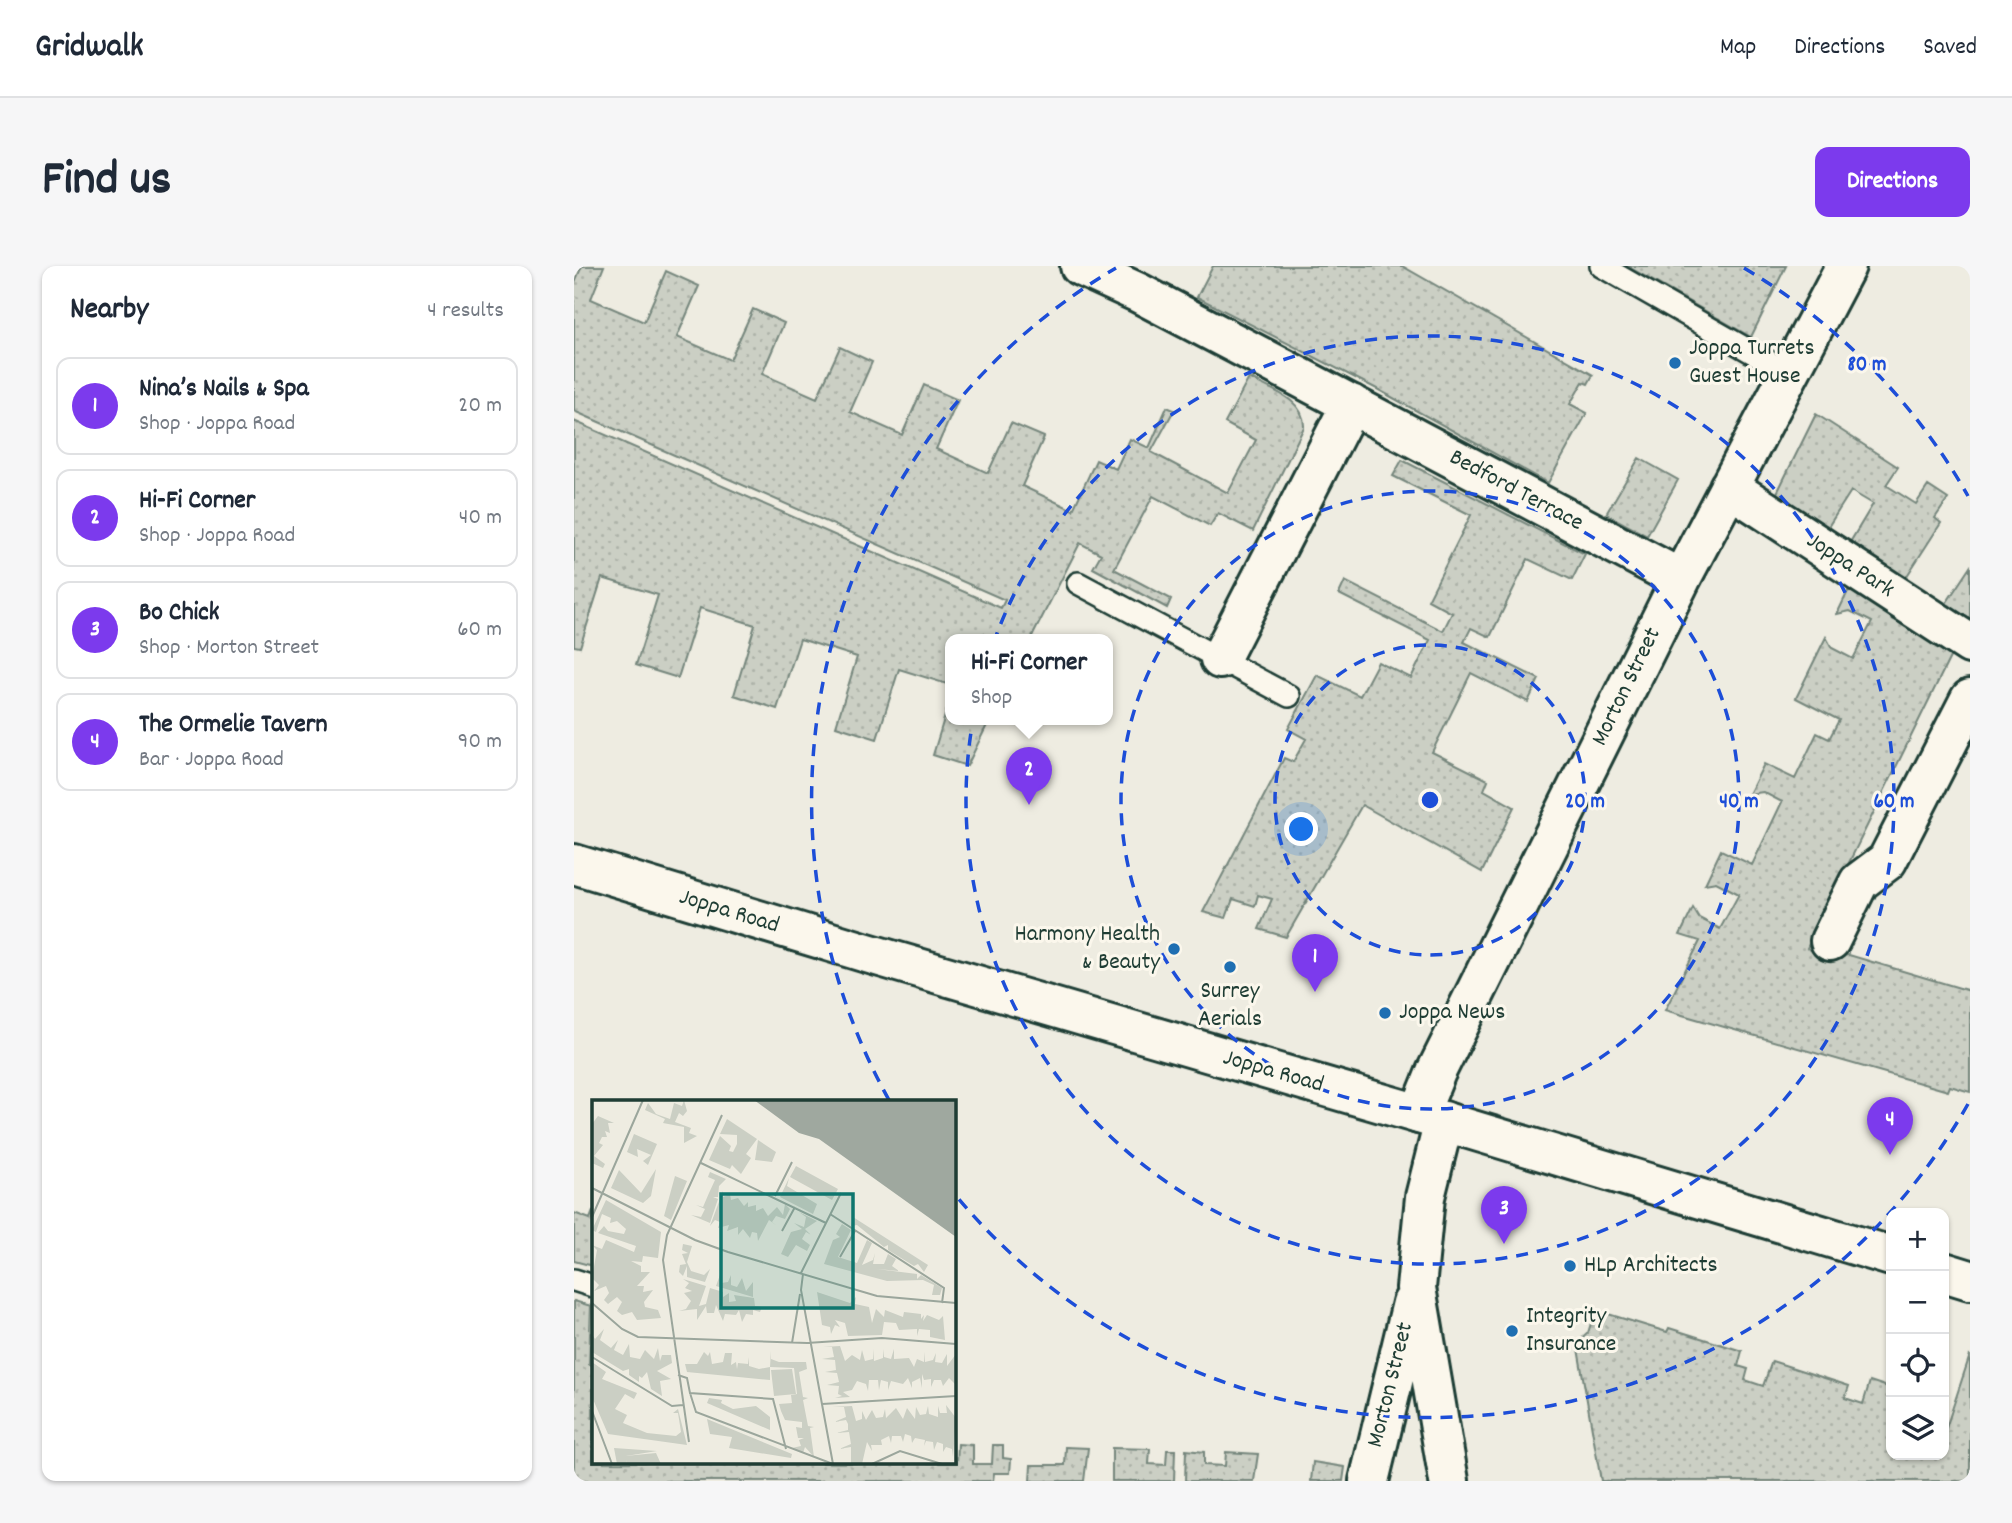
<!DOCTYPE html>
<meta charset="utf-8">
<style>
body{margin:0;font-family:Dekko,sans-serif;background:#f6f6f7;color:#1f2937}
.controls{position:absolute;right:21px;bottom:21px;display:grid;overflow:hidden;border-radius:14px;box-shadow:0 2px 5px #0004}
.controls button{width:63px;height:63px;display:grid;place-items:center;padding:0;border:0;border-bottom:2px solid #e0e1e3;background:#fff;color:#1f2937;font:35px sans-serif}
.you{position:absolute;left:728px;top:564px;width:24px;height:24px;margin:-18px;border:5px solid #fff;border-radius:50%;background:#1a73e8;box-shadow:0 0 0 10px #1a73e833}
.badge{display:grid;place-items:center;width:46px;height:46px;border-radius:50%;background:#7c3aed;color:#fff;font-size:23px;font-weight:700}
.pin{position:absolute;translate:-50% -58px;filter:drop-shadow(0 2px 4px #0008)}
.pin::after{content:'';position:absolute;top:37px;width:24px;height:21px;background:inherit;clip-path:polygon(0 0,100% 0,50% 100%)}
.popup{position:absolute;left:371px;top:368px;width:168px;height:91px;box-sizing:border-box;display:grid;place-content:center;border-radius:14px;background:#fff;filter:drop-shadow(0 2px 5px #0005);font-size:23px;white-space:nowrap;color:#747a83}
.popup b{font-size:26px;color:#1f2937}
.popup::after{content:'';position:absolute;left:50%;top:100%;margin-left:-14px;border:14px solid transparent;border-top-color:#fff}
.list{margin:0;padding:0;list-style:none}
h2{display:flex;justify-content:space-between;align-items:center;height:91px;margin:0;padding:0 28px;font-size:30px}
h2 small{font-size:23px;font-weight:400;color:#747a83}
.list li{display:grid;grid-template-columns:46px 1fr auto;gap:21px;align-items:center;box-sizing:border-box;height:98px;margin:0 14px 14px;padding:0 14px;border:2px solid #e0e1e3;border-radius:14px}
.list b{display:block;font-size:26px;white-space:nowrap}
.list p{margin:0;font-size:23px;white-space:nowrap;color:#747a83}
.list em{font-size:23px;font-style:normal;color:#747a83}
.icon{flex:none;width:38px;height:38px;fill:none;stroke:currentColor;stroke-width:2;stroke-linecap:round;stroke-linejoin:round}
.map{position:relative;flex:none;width:1396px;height:1215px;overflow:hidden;border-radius:14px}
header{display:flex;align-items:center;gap:42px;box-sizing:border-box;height:98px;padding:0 35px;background:#fff;border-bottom:2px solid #e0e1e3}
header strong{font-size:33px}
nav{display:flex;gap:38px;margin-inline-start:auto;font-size:24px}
.intro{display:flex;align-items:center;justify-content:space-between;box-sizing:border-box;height:168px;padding:0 42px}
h1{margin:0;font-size:49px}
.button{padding:18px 32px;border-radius:14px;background:#7c3aed;color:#fff;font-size:24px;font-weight:700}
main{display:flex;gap:42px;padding:0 42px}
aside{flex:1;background:#fff;border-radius:14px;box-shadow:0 2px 5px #0004}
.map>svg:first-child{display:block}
.grass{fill:url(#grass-dots);stroke:#75867c;stroke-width:2}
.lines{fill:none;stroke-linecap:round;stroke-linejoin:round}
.service-casing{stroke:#1f3d34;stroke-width:26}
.minor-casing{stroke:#1f3d34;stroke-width:44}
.secondary-casing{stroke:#1f3d34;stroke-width:44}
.service{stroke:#fbf7ec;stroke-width:21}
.minor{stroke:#fbf7ec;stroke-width:38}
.secondary{stroke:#fbf7ec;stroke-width:38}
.ring{fill:none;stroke:#1d4ed8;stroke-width:3.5;stroke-dasharray:12 9}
.poi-dot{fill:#1f6fb2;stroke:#fbf7ec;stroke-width:2.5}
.labels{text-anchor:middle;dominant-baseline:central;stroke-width:6;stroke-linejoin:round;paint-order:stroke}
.poi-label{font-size:24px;fill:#1f3d34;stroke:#fbf7ec;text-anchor:start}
.street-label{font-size:24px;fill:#1f3d34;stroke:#fbf7ec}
.inset-road{fill:none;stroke:#9ba69c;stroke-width:2}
.view{fill:#0f766e;fill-opacity:0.15;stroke:#0f766e;stroke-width:3.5}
.inset-edge{fill:none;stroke:#1f3d34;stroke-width:3.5}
.centre{fill:#1d4ed8;stroke:#fbf7ec;stroke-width:3.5}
.ring-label{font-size:21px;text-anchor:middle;font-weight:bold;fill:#1d4ed8;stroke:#fbf7ec;stroke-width:6;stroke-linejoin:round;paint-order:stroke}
</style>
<header>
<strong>Gridwalk</strong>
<nav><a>Map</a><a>Directions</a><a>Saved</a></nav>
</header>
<div class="intro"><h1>Find us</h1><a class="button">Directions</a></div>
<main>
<aside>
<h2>Nearby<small>4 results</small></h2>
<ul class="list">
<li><span class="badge">1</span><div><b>Nina’s Nails &amp; Spa</b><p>Shop · Joppa Road</p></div><em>20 m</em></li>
<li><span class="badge">2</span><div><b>Hi-Fi Corner</b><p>Shop · Joppa Road</p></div><em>40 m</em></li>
<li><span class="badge">3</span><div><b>Bo Chick</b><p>Shop · Morton Street</p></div><em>60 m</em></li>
<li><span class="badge">4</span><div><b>The Ormelie Tavern</b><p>Bar · Joppa Road</p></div><em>90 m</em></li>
</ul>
</aside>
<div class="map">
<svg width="1396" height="1215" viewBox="0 0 1396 1215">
<defs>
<pattern id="grass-dots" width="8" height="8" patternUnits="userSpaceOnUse" patternTransform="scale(1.75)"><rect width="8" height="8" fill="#cbcfc4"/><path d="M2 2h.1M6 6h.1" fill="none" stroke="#aeb3a9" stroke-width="1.8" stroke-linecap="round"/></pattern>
</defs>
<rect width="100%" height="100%" fill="#eeece1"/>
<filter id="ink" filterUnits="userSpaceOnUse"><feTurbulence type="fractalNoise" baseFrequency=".0143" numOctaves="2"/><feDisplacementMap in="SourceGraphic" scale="14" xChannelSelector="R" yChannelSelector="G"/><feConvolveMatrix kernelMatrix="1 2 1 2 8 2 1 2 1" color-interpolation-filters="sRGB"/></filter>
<g filter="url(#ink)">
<path class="grass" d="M8,0H30L17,33L70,56L92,5L125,20L103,71L156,94L179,43L210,57L188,108L243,132L266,81L298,96L276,146L328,169L350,119L384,134L362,183L414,207L437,157L470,171L448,220L499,244L522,194L542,203L556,173L575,182L593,141L600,144L577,186L654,227L682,174L651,157L675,112C697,124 731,133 730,161L679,265L644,247L636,260L579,230L540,303L597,333L593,342L519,302L527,288L506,277L457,373H376V419L325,403L303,473L262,460L283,391L226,373L203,443L160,429L181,359L126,342L104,412L62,399L84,329L28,312L6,381L0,380V155L427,342L431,334L0,145V18Z
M639,0H828L1019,109L1014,118L1009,116L996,138L1013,147L974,217L803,123L623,31Z
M1053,0H1212L1177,71Z
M1242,148L1324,201L1312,219L1342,238L1354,220L1374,233L1361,252L1367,257L1331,313L1275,278L1299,238L1277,225L1252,264L1201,231Z
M1065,192L1104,214L1073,270L1032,248Z
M828,194L1011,288L998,314L954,293L916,371L897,362L890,376L965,413L954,436L897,407L858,486L914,514L910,524L940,541L908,606L788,539L712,671L685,663L698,633L684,629L681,640L659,633L652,652L629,646L710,492L719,496L732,473L714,463L743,409L786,430L804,396L837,412L856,374L765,328L771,315L869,365L878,347L854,334L897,249L819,210Z
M1396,301V355L1371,339Z
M1277,319L1379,385L1233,682L1253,692L1275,689L1396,725V826L1376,820L1374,825L1091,744L1126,675L1106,669L1119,642L1125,652L1146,663L1165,628L1142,616L1131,618L1147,584L1178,599L1208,536L1189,526L1175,528L1190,498L1221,513L1243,467L1255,473L1265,454L1222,432L1252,371L1258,382L1279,393L1298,356L1276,345L1263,348Z
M376,433V453H416L393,500L359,489Z
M19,945V1000L0,995V947L16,953Z
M0,1035L17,1040L15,1098L19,1099V1196L383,1197L384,1178L399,1179V1198H418L419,1179H429V1192L437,1193L436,1207H420L419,1215H0Z
M1021,1044L1093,1066L1095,1062L1168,1085L1164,1100L1174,1103L1171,1114L1189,1120L1198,1095L1275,1120L1271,1132L1289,1138L1296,1115L1317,1122V1189H1370V1162H1372L1396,1089V1215H1027L1003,1077L1014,1067Z
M492,1181L514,1182L510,1215H456L457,1199H491Z
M538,1182L576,1183L575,1198L592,1199L593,1184H601L600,1215H538Z
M612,1184L630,1186V1199L651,1200L652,1186L684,1188L680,1215H611Z
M739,1196L771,1201L769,1215H737Z"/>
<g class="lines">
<defs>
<path id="service" d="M1027,0L1216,108
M504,317L715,430
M0,1014L19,1020"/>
<path id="minor" d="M506,0L565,27L712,104L1107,313
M1155,221L1396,378
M646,393L777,138
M1256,675L1285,616L1313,595L1396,433
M845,848L862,806L1107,313L1272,0
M870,855L851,931L842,1022L875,1215
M795,1215L838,1037"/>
<path id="secondary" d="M0,598L293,687L845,848L1317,990
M1370,1006L1396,1014"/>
</defs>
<use href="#service" class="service-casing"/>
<use href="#minor" class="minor-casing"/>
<use href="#secondary" class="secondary-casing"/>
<use href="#service" class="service"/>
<use href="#minor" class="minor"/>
<use href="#secondary" class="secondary"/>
</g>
</g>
<g class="ring">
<circle cx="856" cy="534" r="155"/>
<circle cx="856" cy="534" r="309"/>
<circle cx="856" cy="534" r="464"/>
<path d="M1394 838A618 618 0 0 1 383 931M315 834A618 618 0 0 1 542 2M1170 2A618 618 0 0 1 1394 230"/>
</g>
<g class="poi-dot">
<circle cx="1101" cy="97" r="7"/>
<circle cx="600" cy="683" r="7"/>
<circle cx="656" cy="701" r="7"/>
<circle cx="811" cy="747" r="7"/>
<circle cx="996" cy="1000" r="7"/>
<circle cx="938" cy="1065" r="7"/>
</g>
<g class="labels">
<g class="poi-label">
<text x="1115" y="83">Joppa Turrets<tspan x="1115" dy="28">Guest House</tspan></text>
<text x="586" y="669" text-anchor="end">Harmony Health<tspan x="586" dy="28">&amp; Beauty</tspan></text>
<text x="656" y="726" text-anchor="middle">Surrey<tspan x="656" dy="28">Aerials</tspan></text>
<text x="825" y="747">Joppa News</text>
<text x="1010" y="1000">HLp Architects</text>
<text x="952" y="1051">Integrity<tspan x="952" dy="28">Insurance</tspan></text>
</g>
<g class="street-label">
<text transform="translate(942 225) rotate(28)">Bedford Terrace</text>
<text transform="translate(1276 300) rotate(33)">Joppa Park</text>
<text transform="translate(1053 421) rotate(-64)">Morton Street</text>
<text transform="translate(155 646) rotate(17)">Joppa Road</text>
<text transform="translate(699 806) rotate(16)">Joppa Road</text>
<text transform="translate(817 1119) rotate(-76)">Morton Street</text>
</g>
</g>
<g transform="translate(18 834)">
<rect width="364" height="364" fill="#eeece1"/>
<path d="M92,0L95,11L91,16L87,13L83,22L99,28L97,33L105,36L92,43V27L71,23L73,19L53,10L56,3L64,14L78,19L82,3L90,6ZM6,16L22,23H16L18,33L13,31L15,37H10L7,43L11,45L2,56L13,64L11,68L0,63V24ZM135,19L165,39L154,54L159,58L149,74L140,65L138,69L117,60L128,36L139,46L137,51L141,52L145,44V35L128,34ZM42,34L65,44L56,65L51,61L59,55L45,49L46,57L35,52ZM166,40L184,52L180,62L163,60ZM204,66L246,89L240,100L198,77ZM64,69L59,96L51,103L19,88L27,70L49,93ZM118,72L134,79L127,86L126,97H121L126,99L118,123L99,115L109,117L113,109L104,105L111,107L117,93L123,80L116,77ZM83,76L95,81L79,120L72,116ZM197,78L195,86L225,104L221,114L188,97ZM131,91V97L138,94L139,100L146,98L152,106L156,102V107L164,105V111L171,108L176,116L185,107L191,115L193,104L198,109L193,119L184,116L180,122L185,126L177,120L166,141L165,133L160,132L158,138L151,129L146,135V127L135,131L137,125L126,128L128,122L123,120L118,126ZM14,100L69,132L66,158L51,156L50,162L39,161L49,166V172H58L45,186H52L51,192L61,190L52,202L53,207L66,210L69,218L45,220L40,212L30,215L25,211L30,202L25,197L16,204L12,200L17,193L14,186L2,191L7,185L0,178L5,150L0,145L10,149L14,140L42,152L44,146L6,133L12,126L16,131L32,134L34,129L25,121L18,123L19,118L10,114L4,132L0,130ZM207,112L225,121L213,129L219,135L214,132L210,139L218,145L215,151L204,145L196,157L189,154L199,132L210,129L202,123L212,127L214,117ZM261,117L336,165L332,172L326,164L322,166L296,150V145L292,147L265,125L259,126ZM250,124L259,130L246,157L265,163L275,140L280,143L270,165L281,160L283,153L281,164H292L296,154L304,159L300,166L307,171L285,169L325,174V179L329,175L350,188L348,195H340L342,185L331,180L295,181L232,164L241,140L248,137L244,134ZM91,144L100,146L95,162L99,171L112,175L118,169L113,182L95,177V166L91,176L87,172L88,165L94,164L90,154L96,153L90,150ZM129,172V183L136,182L139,175V185L145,187L150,178L154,191L161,182V197L124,186ZM91,179L114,186L107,206L114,204L118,188L131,192V197L137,193V202L144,201L142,195L162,198L163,206L170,207L168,212L161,210V215L154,214L150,222L147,210L144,215L133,214L131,221L124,205L122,213H115L114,206L105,220V209L87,211L94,209L99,201L92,193L100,191L93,188L97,183ZM225,192L258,203L264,197L263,204L277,207L280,223L284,209L292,217L293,210L311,217L312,212L329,214V219L332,215L331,221L335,215L347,220L351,216L353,240L338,237V230L327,229L325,236V229L307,230L304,223L292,222L290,235L256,236L253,223L243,220L248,227L243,225L239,234L238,227L230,225ZM12,229L8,240L19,248L26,240L22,250L31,255L37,244L38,257L48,259L53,250L62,259L66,248L68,261L70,255H79L80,263L65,271L79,279L68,281L70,296L59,289L55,272L50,278L47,276V282L37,275V269L31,271L0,252V234L3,239ZM248,246L253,261L260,255L268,260L270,250L273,261L281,259V249L282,261L291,258V249L292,257L299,259L302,249V259L317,258L322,267L325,259L332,262L333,252V262L341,260L344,253L343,262L350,263L355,254V266L364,254V285L357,278L351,286L349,280H342L339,287V279L332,280L330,274V288L328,278L320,282V288L316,278L311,284L299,281L296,290V282L289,280L287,290L286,280H277L276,291L274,284L265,281L260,290L251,292L258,297L243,298L250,296L246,294L247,286L235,285L247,282L245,273L233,272L244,270L243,260L230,259L242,257L240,247H231ZM179,251V259L187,262H214L215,269L207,272L211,297L216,298L211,300L216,326L222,327L218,328L222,357L213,347L211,353L200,348L209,346L207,340L212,338H206L204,327L210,328V322L193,320L189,311L187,304L200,303L199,295L205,294L202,268L178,267V280L95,272L93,264H105L112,252L116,256L118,252L120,264L131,262L133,253H140L139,265L144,262L145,269L146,263L156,264L157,257V266L167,269L178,267ZM117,298L130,300L129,303L141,309L164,306L178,317V330L115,303ZM354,305L364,318L361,357L360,349L354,347L351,352V344L345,342L342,350L341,342L334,341L332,346L333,340L323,338L320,343L319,336L313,334L311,342L309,336H300L299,343L297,336L289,340L290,345H279L280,351L275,342L270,364H259V347L247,349L259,344L257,332L244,333L256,330V324L254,320L242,322L254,317L252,307H240L260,306L264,321L270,319V311L274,320L280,310L284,318L291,317L293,309L294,318L304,308L311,319L315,308L323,319L324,307L328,315L334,314L336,306L337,314L346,317V306L348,313H355ZM115,319L200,354L199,358L137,348L140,337L118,334Z" fill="#cbcfc4"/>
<path d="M0,262L14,272L10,279L45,293L42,299L33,294L23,309L35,315L31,323L55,333L84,336L89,332L86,313H81L86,309L95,345L16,334L0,297ZM22,348L65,351L34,356L35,364H25Z" fill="#cbcfc4"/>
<path d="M200,269L204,294L182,296L179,270ZM64,353L69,364H35L33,356Z" fill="#cbcfc4"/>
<path d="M162,0H364V137L227,39L207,33Z" fill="#9fa89f"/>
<path class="inset-road" d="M109,63L234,123M0,88L103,140L136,152L285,196L364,203M183,96L200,62M238,114L352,188L350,203M0,117L51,0M190,131L203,107M248,157L263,131M209,173L249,93M211,174L209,190L241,364M0,203L30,229L46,237L215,243L290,238L364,244M200,243L208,194M0,257L80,306L91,305M86,275L95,278L98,293L181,299L194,349M98,293L104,312L241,364M230,304L364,296M0,311L20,364M97,342L71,160L75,135L130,15M280,364L308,351L350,364"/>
<path class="view" d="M129,94H261V208H129Z"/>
<rect width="364" height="364" class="inset-edge"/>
</g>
<circle cx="856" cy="534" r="10" class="centre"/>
<g class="ring-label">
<text x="1293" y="104">80 m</text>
<text x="1011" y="541">20 m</text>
<text x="1165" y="541">40 m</text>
<text x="1320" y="541">60 m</text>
</g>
</svg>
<div class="controls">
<button>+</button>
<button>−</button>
<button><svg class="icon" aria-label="locate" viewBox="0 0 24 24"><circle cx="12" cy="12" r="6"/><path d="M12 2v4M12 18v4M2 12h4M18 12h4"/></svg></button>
<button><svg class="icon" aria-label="layers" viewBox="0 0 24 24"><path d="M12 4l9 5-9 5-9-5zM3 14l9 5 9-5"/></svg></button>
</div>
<div class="you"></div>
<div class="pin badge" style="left:741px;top:726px">1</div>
<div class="pin badge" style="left:455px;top:539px">2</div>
<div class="popup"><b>Hi-Fi Corner</b>Shop</div>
<div class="pin badge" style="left:930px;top:978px">3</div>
<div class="pin badge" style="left:1316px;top:889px">4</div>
</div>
</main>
